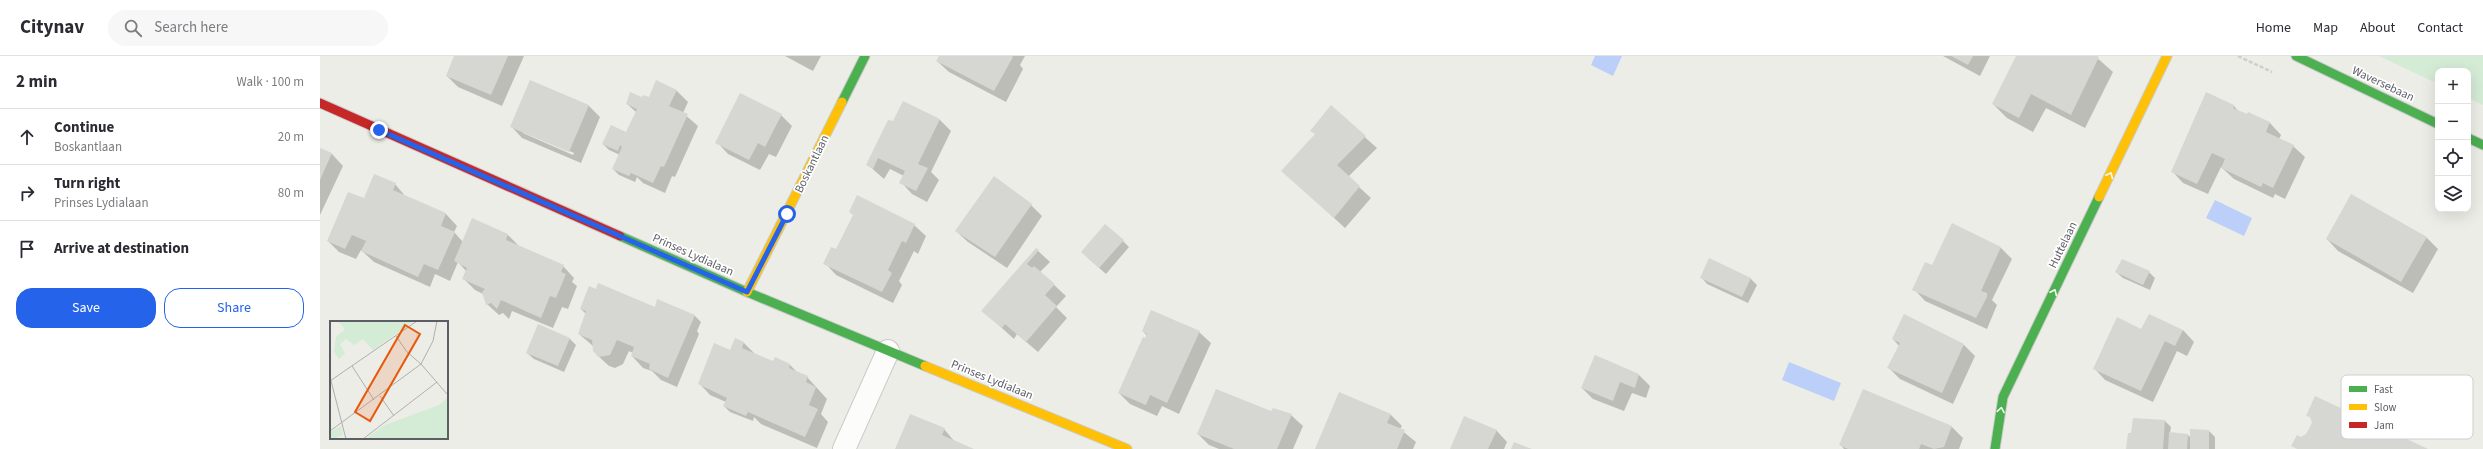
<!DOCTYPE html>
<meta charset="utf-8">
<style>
body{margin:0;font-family:"Source Sans 3",sans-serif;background:#f7f7f7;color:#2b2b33}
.controls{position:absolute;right:12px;top:12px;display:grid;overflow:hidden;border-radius:8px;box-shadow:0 4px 16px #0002}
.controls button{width:36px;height:36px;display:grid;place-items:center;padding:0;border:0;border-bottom:1px solid #e1e1e2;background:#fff;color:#2b2b33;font:20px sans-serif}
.stop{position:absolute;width:12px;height:12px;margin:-9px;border:3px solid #2563eb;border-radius:50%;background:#fff}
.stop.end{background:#2563eb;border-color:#fff;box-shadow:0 1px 4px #0008}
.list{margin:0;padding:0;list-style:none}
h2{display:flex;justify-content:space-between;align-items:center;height:52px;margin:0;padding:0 16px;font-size:17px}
h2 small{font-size:13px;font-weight:400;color:#7c7c81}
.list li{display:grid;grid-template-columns:26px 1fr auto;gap:12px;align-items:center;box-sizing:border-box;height:56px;padding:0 16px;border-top:1px solid #e1e1e2}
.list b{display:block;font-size:15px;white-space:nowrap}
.list p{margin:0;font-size:13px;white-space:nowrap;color:#7c7c81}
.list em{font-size:13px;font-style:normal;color:#7c7c81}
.actions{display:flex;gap:8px;padding:12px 16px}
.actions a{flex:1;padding:9px 0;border:1px solid #2563eb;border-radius:16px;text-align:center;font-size:14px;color:#2563eb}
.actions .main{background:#2563eb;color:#fff}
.icon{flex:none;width:22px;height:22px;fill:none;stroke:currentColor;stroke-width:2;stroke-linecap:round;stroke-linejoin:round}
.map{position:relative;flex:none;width:2163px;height:393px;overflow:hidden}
header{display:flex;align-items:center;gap:24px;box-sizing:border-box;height:56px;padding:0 20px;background:#fff;border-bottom:1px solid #e1e1e2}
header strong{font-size:19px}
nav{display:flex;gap:22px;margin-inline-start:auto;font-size:14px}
.search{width:280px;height:36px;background:#f7f7f7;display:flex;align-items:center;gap:10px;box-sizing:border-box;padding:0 14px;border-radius:22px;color:#7c7c81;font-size:15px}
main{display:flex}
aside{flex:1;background:#fff}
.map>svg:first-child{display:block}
.green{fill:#d4ebd6}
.water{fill:#bbcff8}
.shadow{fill:#0003;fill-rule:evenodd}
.building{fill:#d6d6d2}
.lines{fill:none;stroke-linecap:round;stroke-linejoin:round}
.street-casing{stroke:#cbcbca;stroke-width:24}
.fast-casing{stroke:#cbcbcb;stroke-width:11}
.slow-casing{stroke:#cbcbcb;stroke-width:11}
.jam-casing{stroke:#cbcbcb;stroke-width:11}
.path{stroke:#cbcfce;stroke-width:2.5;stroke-dasharray:4 2;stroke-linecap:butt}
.street{stroke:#fcfcfb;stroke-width:22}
.fast{stroke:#4caf50;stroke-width:9}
.slow{stroke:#ffc107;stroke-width:9}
.jam{stroke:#c62828;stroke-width:9}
.oneway{stroke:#f6fbf6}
.route{stroke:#2563eb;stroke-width:5}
.labels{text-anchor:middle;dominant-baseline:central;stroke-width:3.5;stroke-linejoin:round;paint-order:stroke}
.street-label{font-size:12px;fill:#5c5e66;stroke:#fff}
.inset-road{fill:none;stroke:#afb0af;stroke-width:1}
.view{fill:#e8590c;fill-opacity:0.15;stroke:#e8590c;stroke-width:2}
.inset-edge{fill:none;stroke:#5c5e66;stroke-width:2}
.key{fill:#fff;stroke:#cecfd1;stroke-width:1}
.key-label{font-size:11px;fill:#5c5e66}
</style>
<header>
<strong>Citynav</strong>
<div class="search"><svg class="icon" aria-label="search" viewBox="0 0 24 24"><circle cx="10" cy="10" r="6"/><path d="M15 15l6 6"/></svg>Search here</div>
<nav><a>Home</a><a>Map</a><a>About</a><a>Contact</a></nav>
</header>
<main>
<aside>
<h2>2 min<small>Walk · 100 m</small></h2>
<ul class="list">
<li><svg class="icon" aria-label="ahead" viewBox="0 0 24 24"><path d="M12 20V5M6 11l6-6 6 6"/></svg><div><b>Continue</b><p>Boskantlaan</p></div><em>20 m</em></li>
<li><svg class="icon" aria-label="right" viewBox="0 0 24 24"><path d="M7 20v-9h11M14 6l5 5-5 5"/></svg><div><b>Turn right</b><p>Prinses Lydialaan</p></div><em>80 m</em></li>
<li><svg class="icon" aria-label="arrive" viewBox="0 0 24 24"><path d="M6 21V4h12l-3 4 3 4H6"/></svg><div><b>Arrive at destination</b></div></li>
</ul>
<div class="actions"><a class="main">Save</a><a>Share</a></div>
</aside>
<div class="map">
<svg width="2163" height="393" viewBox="0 0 2163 393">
<rect width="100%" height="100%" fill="#edede7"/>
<path class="green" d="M2059,0H2163V49L2148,42V15H2118V28Z"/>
<path class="water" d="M1275,0H1302L1293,20L1271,9Z
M1895,144L1932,162L1924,180L1886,162Z
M1469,306L1521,327L1514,345L1462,324Z"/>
<path class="shadow" d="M135,0H204L182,50L138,31L127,20Z
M465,0H501L493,15Z
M620,0H705L700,9L703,13L686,46L629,16L617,5Z
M1623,0H1670L1660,20Z
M1697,0H1775L1793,16L1765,72L1726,52L1713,76L1687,62L1673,48Z
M210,25L269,50L280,61L261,107L202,82L191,70ZM203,75L254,97L253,99L203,77Z
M337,25L357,35L368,46L363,57L378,70L355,121L352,120L345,137L323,127L317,121L315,126L299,119L293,113L300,99L289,94L283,88L307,78L316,56L307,48L329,42Z
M1914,50L1920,57L1927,60L1928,57L1950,67L1961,79L1959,83L1973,90L1985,101L1965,143L1955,138L1953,142L1914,123L1901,111L1888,138L1863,127L1852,115Z
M1011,51L1057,92L1028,121L1051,142L1025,172L963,115L996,79Z
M461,59L472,70L456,101L449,98L440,114L408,98L397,86Z
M620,64L631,75L611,116L619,124L607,146L592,138L581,126L584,120L570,113L564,123L548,109L569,66Z
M0,93L12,98L23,110L0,159Z
M75,128L86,141L126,158L137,170L134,176L143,186L188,179L199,190L243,210L254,222L252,226L257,230L248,253L242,251L233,272L192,255L189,263L183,257L179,259L167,248L163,238L155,234L143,222L146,215L138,206L130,225L115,218L110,231L54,206L41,194L36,203L19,196L8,185L44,143Z
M711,149L722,160L687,212L648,186L636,175Z
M594,169L606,180L598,198L594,195L579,225L582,229L573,247L516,219L505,207L516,194Z
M2106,181L2118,193L2093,237L2018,195L2007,183Z
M803,185L809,191L786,218L768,202Z
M1681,192L1692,203L1672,244L1677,249L1667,273L1605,245L1594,233L1612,210Z
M716,193L730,206L720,216L746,240L736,251L747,262L718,296L697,278L694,283L663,255Z
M1796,216H1829L1835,222L1830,234L1803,222Z
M1381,221L1430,222L1437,229L1428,247L1387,228Z
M335,252L375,260L381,266L377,275L379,278L357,331L341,324L332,315L323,312L312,300L313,297L309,295L303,308L295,312L289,310L277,299L273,290L259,278L266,258L261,253Z
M1584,259L1644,289L1655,300L1633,348L1580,323L1569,312L1579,290L1573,283Z
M218,270L250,283L256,289L244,316L214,303L207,297Z
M1822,274H1863L1874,286L1867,300L1857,295L1833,346L1785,324L1774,312Z
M823,275L879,276L891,287L859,358L842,350L837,360L810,348L799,337L827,280Z
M416,284L424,287L436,299L454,306L470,309L477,316L487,321L507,343L501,358L508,366L497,392L441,368L434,361L433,365L410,356L404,350L406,346L390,339L379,327L411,296Z
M1275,300L1319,319L1330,330L1326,342L1312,337L1304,355L1273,343L1262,332Z
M1543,335L1632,371L1643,382L1639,393H1524L1521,389Z
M952,356L971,359L983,370L973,393H899L889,389L878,378Z
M1070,358L1082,370L1080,373L1096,386L1093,393H996Z
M1845,365L1851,371L1850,377L1868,379L1871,382L1889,375L1895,381V393H1807Z
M624,373L635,386L651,393H576Z
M1176,374L1187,386L1184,393H1131Z"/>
<path class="building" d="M134,0H188L171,39L126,20Z
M619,0H692L693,1L674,35L616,5Z
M1631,0H1653L1648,9Z
M1696,0H1777L1779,1L1751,59L1711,38L1699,62L1672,48Z
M210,24L269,49L249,96L190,71Z
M336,24L357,34L349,50L368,58L344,111L341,110L333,127L311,117L309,120L292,113L302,91L300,89L298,95L282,88L291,69L306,76L317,53L306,48L310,36L322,41L323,39L329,41Z
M1886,36L1914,49L1913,52L1927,58L1928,56L1950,66L1946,76L1974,89L1953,132L1943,127L1941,131L1901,112L1905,103L1892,97L1877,128L1851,116Z
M420,37L462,58L445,91L438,87L429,104L395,87Z
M583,45L620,63L598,108L608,112L596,135L579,127L585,115L558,102L553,113L546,109L568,64L573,65Z
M1011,49L1046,80L1017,109L1040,130L1014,162L961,115L995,78L990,75Z
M0,92L12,97L0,124Z
M54,118L76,127L73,134L126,157L121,170L135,176L118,214L104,208L98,221L41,195L46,185L32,179L25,193L7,185L28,136L44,142Z
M674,120L712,148L675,201L635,175Z
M2031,138L2107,181L2081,226L2006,183Z
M537,139L595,168L586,187L582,185L568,214L572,217L562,236L503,208L511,191L516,193L533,159L529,156Z
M152,162L188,178L186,184L244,209L241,216L246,218L236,242L230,240L221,262L181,244L177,253L171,247L166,249L162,236L165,233L142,223L147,212L134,205Z
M1632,167L1681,191L1661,235L1667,237V241L1656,262L1592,234L1605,206L1612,209Z
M785,168L804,184L779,212L761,196Z
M716,192L719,194L707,208L712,212L714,210L735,228L725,239L737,250L706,286L685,268L682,272L661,255Z
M1389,202L1431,222L1422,241L1380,222Z
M1802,203L1830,215L1823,229L1795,216Z
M278,227L335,251L337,243L375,259L348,322L329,313L330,308L311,300L314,291L297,284L290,299L279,301L273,295L272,284L258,278L266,255L260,253L269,230L276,233Z
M831,254L880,275L847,347L830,339L826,349L798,337L823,281L825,282L827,278L822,275Z
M1584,258L1644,288L1622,337L1567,312L1580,287L1572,283Z
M1829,258L1863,274L1855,290L1845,285L1821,335L1773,313L1797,261L1821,273Z
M218,268L250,282L238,310L206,297Z
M415,282L424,286L422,292L453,305L455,301L470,308L469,312L488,320L486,326L496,331L489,349L498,353L485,381L428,356L426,360L403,350L407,342L378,328L394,287L410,294Z
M1275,299L1319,318L1315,332L1300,326L1293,345L1261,332Z
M896,333L951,355L953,352L972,358L957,393H914L877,378Z
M1543,333L1632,370L1624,391L1614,393L1601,388L1599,393H1528L1519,389Z
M1019,336L1071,358L1067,367L1085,374L1077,393H995Z
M1995,340L2108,393H1977L1971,390L1977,379L1981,381L1986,378L1992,367L1990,361L1986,360Z
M590,358L625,372L622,379L654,393H575Z
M1144,360L1177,374L1168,393H1130Z
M1813,362L1845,364L1843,393H1806L1808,377H1811Z
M1870,373L1889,374V393H1870Z
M1849,376L1868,378L1867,393H1848Z
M1194,386L1212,393H1191Z"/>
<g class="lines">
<defs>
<path id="street" d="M524,393L568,295"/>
<path id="fast" d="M1976,0L2118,68
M522,46L545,0
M2148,82L2163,89
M300,180L427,236L605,310
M1675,393L1683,341L1779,141"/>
<path id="slow" d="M1779,141L1847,0
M427,236L522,46
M605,310L807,393"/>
<path id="jam" d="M0,47L300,180"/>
</defs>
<use href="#street" class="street-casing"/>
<use href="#fast" class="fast-casing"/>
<use href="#slow" class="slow-casing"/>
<use href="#jam" class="jam-casing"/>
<path class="path" d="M1918,0L1952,16"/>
<use href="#street" class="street"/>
<use href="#fast" class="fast"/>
<use href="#slow" class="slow"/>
<use href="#jam" class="jam"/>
</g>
<defs><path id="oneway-chevron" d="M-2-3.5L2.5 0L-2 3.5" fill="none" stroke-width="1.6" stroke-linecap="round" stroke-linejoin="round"/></defs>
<g class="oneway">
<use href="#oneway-chevron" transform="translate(1790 119) rotate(-64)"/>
<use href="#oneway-chevron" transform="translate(1734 236) rotate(-64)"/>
<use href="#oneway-chevron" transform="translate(1681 354) rotate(-81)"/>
</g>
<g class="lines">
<path class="route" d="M59,74L427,236L467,158"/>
</g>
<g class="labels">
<g class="street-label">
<text transform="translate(2063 28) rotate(25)">Waversebaan</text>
<text transform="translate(492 108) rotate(-64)">Boskantlaan</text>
<text transform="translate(1743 189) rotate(-64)">Huttelaan</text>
<text transform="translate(373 199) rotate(24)">Prinses Lydialaan</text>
<text transform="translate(672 324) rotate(22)">Prinses Lydialaan</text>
</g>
</g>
<g transform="translate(10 265)">
<rect width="118" height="118" fill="#edede7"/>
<path d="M8,0H84L43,29L33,18L24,24L16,18L10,23L15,32L9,38L4,30L6,16L15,8ZM118,76V118H35L55,104L109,84ZM11,105L13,114L2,118L0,111Z" fill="#d4ebd6"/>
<path class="inset-road" d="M66,15L77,31L91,43L117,73M22,45L44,79M0,56L16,118M0,60L87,0M50,75L64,95M0,110L91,43L103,20L107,0M33,118L107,61"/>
<path class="view" d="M75,4L90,13L40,100L25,91Z"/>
<rect width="118" height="118" class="inset-edge"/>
</g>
<rect x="2021" y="319" width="132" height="64" rx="6" class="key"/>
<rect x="2029" y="330" width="18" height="6" fill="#4caf50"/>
<rect x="2029" y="348" width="18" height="6" fill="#ffc107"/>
<rect x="2029" y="366" width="18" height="6" fill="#c62828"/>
<g class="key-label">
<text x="2054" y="337">Fast</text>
<text x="2054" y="355">Slow</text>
<text x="2054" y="373">Jam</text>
</g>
</svg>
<div class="controls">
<button>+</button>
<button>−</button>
<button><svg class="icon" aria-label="locate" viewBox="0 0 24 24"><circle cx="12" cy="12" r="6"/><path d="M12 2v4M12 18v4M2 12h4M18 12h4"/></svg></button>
<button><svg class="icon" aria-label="layers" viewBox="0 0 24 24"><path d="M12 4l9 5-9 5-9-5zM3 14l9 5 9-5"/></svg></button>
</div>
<div class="stop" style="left:467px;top:158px"></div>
<div class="stop end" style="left:59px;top:74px"></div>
</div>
</main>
